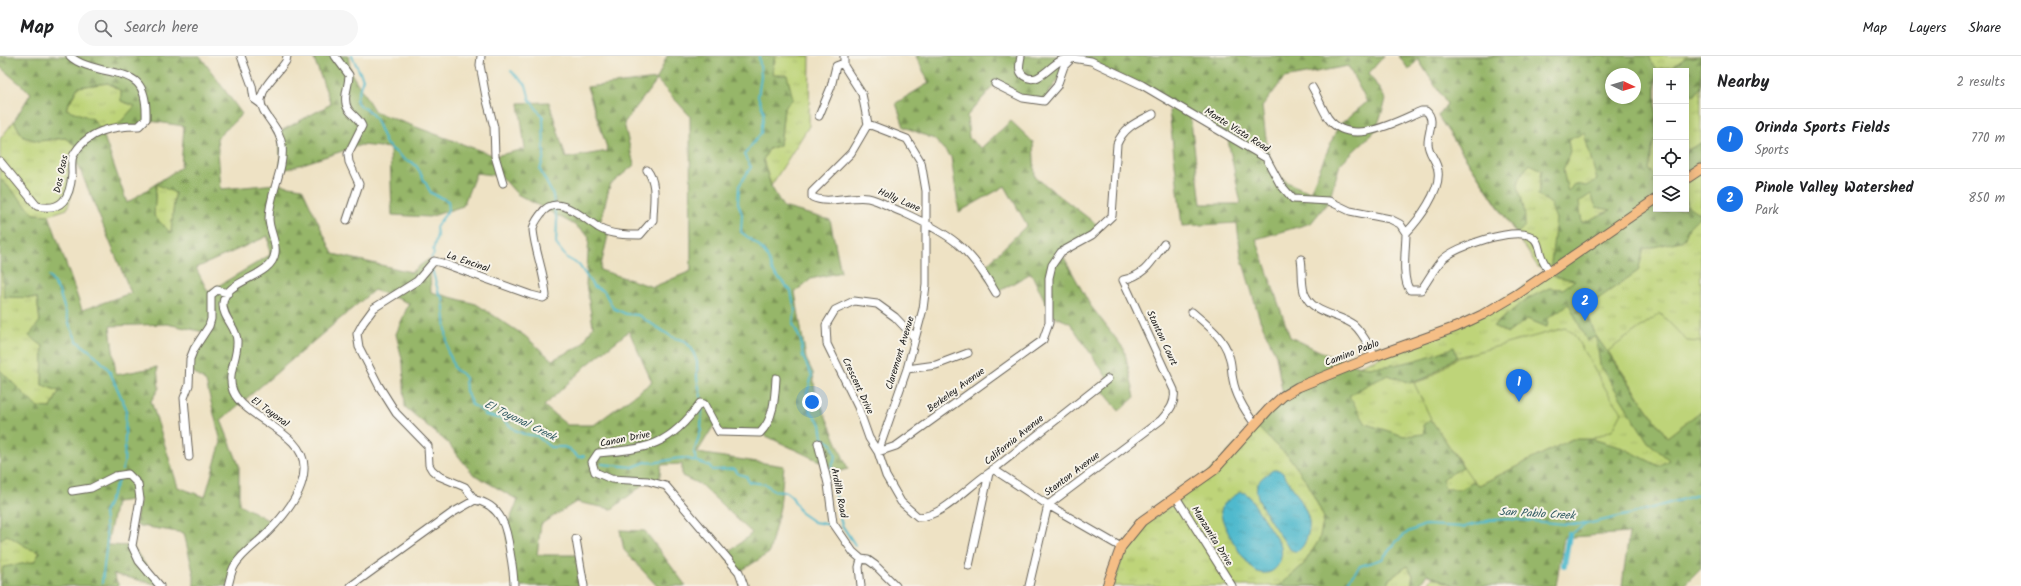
<!DOCTYPE html>
<meta charset="utf-8">
<style>
body{margin:0;font-family:Kalam,sans-serif;background:#f6f6f6;color:#202124}
.controls{position:absolute;right:12px;top:12px;display:grid;overflow:hidden;border-radius:0px;box-shadow:0 2px 10px #0003}
.controls button{width:36px;height:36px;display:grid;place-items:center;padding:0;border:0;border-bottom:1px solid #e0e0e0;background:#fff;color:#202124;font:20px sans-serif}
.compass{position:absolute;left:1605px;top:12px;width:36px;height:36px;border-radius:50%;background:#fff;box-shadow:0 2px 10px #0003;rotate:94deg}
.you{position:absolute;left:812px;top:346px;width:14px;height:14px;margin:-10px;border:3px solid #fff;border-radius:50%;background:#1a73e8;box-shadow:0 0 0 6px #1a73e833}
.badge{display:grid;place-items:center;width:26px;height:26px;border-radius:50%;background:#1a73e8;color:#fff;font-size:13px;font-weight:700}
.pin{position:absolute;translate:-50% -33px;filter:drop-shadow(0 1px 2px #0008)}
.pin::after{content:'';position:absolute;top:21px;width:14px;height:12px;background:inherit;clip-path:polygon(0 0,100% 0,50% 100%)}
.list{margin:0;padding:0;list-style:none}
h2{display:flex;justify-content:space-between;align-items:center;height:52px;margin:0;padding:0 16px;font-size:17px}
h2 small{font-size:13px;font-weight:400;color:#757577}
.list li{display:grid;grid-template-columns:26px 1fr auto;gap:12px;align-items:center;box-sizing:border-box;height:60px;padding:0 16px;border-top:1px solid #e0e0e0}
.list b{display:block;font-size:15px;white-space:nowrap}
.list p{margin:0;font-size:13px;white-space:nowrap;color:#757577}
.list em{font-size:13px;font-style:normal;color:#757577}
.icon{flex:none;width:22px;height:22px;fill:none;stroke:currentColor;stroke-width:2;stroke-linecap:round;stroke-linejoin:round}
.map{position:relative;flex:none;width:1701px;height:530px;overflow:hidden}
header{display:flex;align-items:center;gap:24px;box-sizing:border-box;height:56px;padding:0 20px;background:#fff;border-bottom:1px solid #e0e0e0}
header strong{font-size:19px}
nav{display:flex;gap:22px;margin-inline-start:auto;font-size:14px}
.search{width:280px;height:36px;background:#f6f6f6;display:flex;align-items:center;gap:10px;box-sizing:border-box;padding:0 14px;border-radius:22px;color:#757577;font-size:15px}
main{display:flex}
aside{flex:1;background:#fff}
.map>svg:first-child{display:block}
.grass{fill:url(#grass-tufts);stroke:#6d784a;fill-rule:evenodd}
.forest{fill:url(#forest-firs);stroke:#596942;fill-rule:evenodd}
.pitch{fill:#bed479;stroke:#6d784a}
.water{fill:url(#water-ripples);stroke:#366a74}
.lines{fill:none;stroke-linecap:round;stroke-linejoin:round}
.stream{stroke:#50b9cd;stroke-width:2}
.canal{stroke:#50b9cd;stroke-width:6}
.minor-casing{stroke:#666157;stroke-width:9}
.major-casing{stroke:#666157;stroke-width:11}
.minor{stroke:#fff;stroke-width:7}
.major{stroke:#f5be86;stroke-width:9}
.labels{text-anchor:middle;dominant-baseline:central;stroke-width:4;stroke-linejoin:round;paint-order:stroke}
.street-label{font-size:10px;fill:#1c1c1c;stroke:#f7f3e8}
.water-label{font-size:11px;font-style:italic;fill:#315b63;stroke:#f7f3e8}
</style>
<header>
<strong>Map</strong>
<div class="search"><svg class="icon" aria-label="search" viewBox="0 0 24 24"><circle cx="10" cy="10" r="6"/><path d="M15 15l6 6"/></svg>Search here</div>
<nav><a>Map</a><a>Layers</a><a>Share</a></nav>
</header>
<main>
<div class="map">
<svg width="1701" height="530" viewBox="0 0 1701 530">
<defs>
<pattern id="grass-tufts" width="24" height="20" patternUnits="userSpaceOnUse"><rect width="24" height="20" fill="#bed479"/><path d="M3 7l-1-3M5 7V3M7 7l1-3M15 17l-1-3M17 17v-4M19 17l1-3" fill="none" stroke="#a3b568"/></pattern>
<pattern id="forest-firs" width="22" height="20" patternUnits="userSpaceOnUse"><rect width="22" height="20" fill="#96b669"/><path d="M5 1l3.5 6h-7zM16 11l3.5 6h-7z" fill="#7a9356"/></pattern>
<pattern id="water-ripples" width="26" height="14" patternUnits="userSpaceOnUse"><rect width="26" height="14" fill="#50b9cd"/><path d="M2 4q2-2 4 0t4 0M15 11q2-2 4 0t4 0" fill="none" stroke="#459eaf"/></pattern>
</defs>
<rect width="100%" height="100%" fill="#f7f3e8"/>
<filter id="ink" filterUnits="userSpaceOnUse"><feTurbulence type="fractalNoise" baseFrequency=".025" numOctaves="2"/><feDisplacementMap in="SourceGraphic" scale="8" xChannelSelector="R" yChannelSelector="G"/><feConvolveMatrix kernelMatrix="1 2 1 2 8 2 1 2 1" color-interpolation-filters="sRGB"/></filter>
<filter id="wash" filterUnits="userSpaceOnUse"><feTurbulence type="fractalNoise" baseFrequency=".012" numOctaves="4" result="noise"/><feDisplacementMap in="SourceGraphic" scale="16" xChannelSelector="R" yChannelSelector="G"/><feGaussianBlur stdDeviation="0.9" result="paint"/><feColorMatrix in="noise" values="0 0 0 0 0 0 0 0 0 0 0 0 0 0 0 0 0 1.4 0 .05"/><feComposite in="paint" operator="in"/></filter>
<g filter="url(#wash)">
<rect width="100%" height="100%" fill="#eee2c4"/>
<path class="grass" d="M775,0H810L809,70L771,130L763,103L769,93L780,89L784,52L772,19Z
M1399,0H1701V424L1327,530H1113L1125,494L1147,468L1200,425L1283,340L1456,271L1549,215L1538,211L1438,60L1447,48L1418,3L1409,14ZM1656,15H1686V153H1656ZM1611,18H1635V42H1611Z
M108,27L121,35L136,50L117,70L102,75L66,53L78,31Z
M14,65L23,81L39,85L65,82L81,93C73,112 75,134 67,153L49,159L34,158L0,122V83Z
M156,128L175,136L171,177L154,160Z
M0,215L37,242L43,290L42,329L59,335L51,352L37,351L0,314Z
M0,381L40,496L34,506L0,530Z
M1407,510L1413,519L1411,530H1387L1391,522Z
M1433,521L1456,530H1426Z"/>
<path class="forest" d="M0,0H200L242,58L217,82L221,133L277,128L302,132L333,198L411,216L429,203L431,236L476,248L525,280L552,304L582,289L593,270L586,228L589,180L573,168L517,138L501,120L476,117L463,150L429,161L392,159L390,92L361,89L281,115L279,76L331,48L313,0H348L351,17L375,56L495,100L525,93L519,47L549,46L566,102L608,95L587,31L657,23L667,0H775L772,19H787L793,43L784,52L780,89L769,93L763,104L771,130L783,151L830,164L841,216L811,223L795,236L806,303L813,317L815,335L848,413L840,415L760,377H728L714,369L697,397L784,410L780,451L769,497L739,516L725,500L752,477L701,429L682,420V408L661,409L659,428L648,425L612,453L576,446L541,468L537,499H579L584,530H514L505,469L511,461L518,444L473,418L448,387L405,351L403,307L396,278L409,247L374,234L221,364L239,409V448L275,468L236,507L228,530H194V520L184,477L135,469L140,443L116,446L107,489L132,490L160,529L113,518L119,530H0L3,511L34,506L40,496L30,493L7,479L0,484V314L37,351L51,352L59,335L42,329L43,290L29,280L40,265L37,242L4,241L2,216L0,215V122L34,158L49,159L82,254L131,237L76,104L81,93L65,82L39,85L23,81L14,65L31,37L0,11ZM657,24L690,60L691,215L653,231L600,214L609,175L599,171L610,129L634,109L624,67ZM108,27L121,35V45L135,50L117,70H139L150,65L184,70L181,111L127,147L102,75L93,63L66,53L78,31ZM156,128L175,137L171,177L154,160ZM268,180L270,199L208,236L196,212ZM167,268L204,276L192,294V315L206,326L221,386L205,441L178,431L151,345L159,332L157,311L116,319L110,270ZM629,275L652,326L594,369H567L544,350L587,309Z
M916,0H1384L1369,17L1386,44L1376,74L1340,108L1329,145L1311,167L1256,183L1290,281C1310,290 1331,302 1352,308C1381,317 1427,302 1454,291L1457,300L1428,321L1410,327L1388,319L1367,329L1349,340L1366,368L1404,380L1424,378L1423,369L1431,363L1463,411L1442,423L1445,433H1461L1474,426L1479,429L1572,383H1592L1623,392L1659,410L1669,404L1648,386L1600,309L1596,280L1587,285L1569,248L1549,261L1547,271L1527,263L1508,277L1493,270L1525,244L1549,232L1563,233L1575,224L1556,221L1550,216L1556,163L1550,147L1538,139L1542,114L1530,108C1510,130 1521,131 1524,154C1525,159 1525,165 1525,170L1517,178L1438,60L1447,48L1418,3L1409,14L1399,0H1649L1655,13L1673,11L1685,2L1701,0V31L1695,39L1686,40V15H1656V83L1653,88L1649,114L1656,119V153H1686V141L1688,150L1701,159L1689,171L1685,182L1681,185L1644,193L1638,215L1585,252L1596,280L1667,381L1701,355V512L1683,530H1622L1629,477L1572,481L1564,480L1556,530H1456L1427,518L1419,530H1411L1413,519L1407,510L1391,522L1387,530H1277L1280,529L1303,509L1319,484L1324,462L1307,426L1289,401L1271,385L1255,368L1283,340L1276,299L1260,264L1241,200L1237,167L1182,170L1169,55L1176,49L1091,5L1072,2L1044,45L1023,42L995,28L967,60L969,82L981,92L1011,65L1033,86L1035,121L1100,171L1061,196L1090,249L1124,293L1135,341L1119,355L1099,330L1108,323L1070,267L1049,258L1048,251L1031,217L996,237L982,213L1027,169L1005,130L959,156L951,101L934,83L904,71L896,47L929,27ZM1348,10L1367,46L1338,70L1310,136C1301,132 1287,128 1280,120C1266,105 1265,70 1262,51L1284,22ZM1611,18H1635V42H1611ZM1190,57L1227,79L1241,148H1201ZM1584,77L1597,124L1586,130L1574,128L1568,136L1563,114L1570,96L1568,84ZM1591,138L1596,151L1611,154L1582,167L1579,146Z
M1701,87V113L1686,123V95Z
M620,474L645,475L686,530H657L624,494Z"/>
<path class="pitch" d="M1660,257L1687,285L1701,286V355L1667,381L1608,295Z
M1565,272L1573,277L1608,337L1622,356L1613,373L1592,383H1572L1479,429L1474,426L1432,365L1414,327L1429,322L1458,301Z"/>
<path class="water" d="M1273,414H1279L1284,418C1292,432 1306,449 1309,465C1311,475 1302,505 1289,492C1281,480 1252,444 1257,429C1260,422 1267,418 1273,414Z
M1240,436L1245,437L1249,440L1281,490C1284,504 1275,522 1258,516C1247,512 1219,466 1221,455C1222,446 1234,441 1240,436Z"/>
<g class="lines">
<path class="stream" d="M352,0L363,23L356,44L358,48L371,57L376,64L386,88L405,104L412,106L417,111L431,137L448,145C451,157 441,162 436,171L437,179L433,195L434,198L431,202
M759,0L761,20L758,41L764,56L761,77L744,99L751,111L739,130L738,147L742,158L741,176L758,189L767,200L773,216L791,235L795,255L793,268L801,285L803,301L812,320L807,337L810,355L821,368L823,382L832,388L836,401L831,412L840,462L842,469L855,489
M511,15L526,29L530,44L543,61L544,100L540,114L553,139L554,148
M554,152L557,165L556,188L567,202L579,209L593,230L604,235L613,252L626,258L638,259L672,281L685,285L692,293L697,306V322L701,341
M432,213L439,238L443,242L448,297C455,305 450,314 461,317L465,322L466,335L472,349L481,354L485,359L502,363L515,374L524,378L537,380L550,391H564L569,393L578,401L584,400
M49,220L59,235L70,270L77,285L95,299L109,314L126,352L124,408L122,414
M696,404L694,396L701,374L702,351
M602,408L633,411L646,406C653,409 672,402 683,402C692,403 701,407 710,410L712,414L735,413L738,418L746,420L749,426L765,428L775,435L786,436L792,441L801,457L814,466L831,469
M1569,479L1585,469
M102,527L107,485L104,457L118,425
M1344,530L1360,510L1382,503L1397,485L1408,476L1425,469L1464,471L1491,464L1508,463L1565,468H1587L1631,458L1701,438"/>
<path class="canal" d="M1564,509L1569,479"/>
</g>
</g>
<g filter="url(#ink)">
<g class="lines">
<defs>
<path id="minor" d="M241,0L252,30L254,43L261,48
M335,0L349,19C349,30 342,43 348,53C353,60 359,62 362,70L348,98L349,106L359,128L347,164
M481,0L480,9L486,41L494,71L495,100L503,127
M844,0V10L862,38L868,68L851,97L812,136V141C828,149 850,139 868,142C879,144 891,152 902,156C950,178 969,190 996,237
M1021,0C1020,7 1017,15 1024,20C1038,30 1050,9 1062,4C1065,3 1069,3 1071,2
M995,28L1023,42L1044,45L1057,30L1064,10L1072,2L1091,5L1142,29L1266,102L1280,128L1293,143L1329,145L1350,155L1390,163L1400,168L1406,177C1406,192 1401,223 1410,234H1421C1428,225 1434,212 1442,204C1455,190 1516,170 1532,181C1540,186 1538,194 1542,202C1544,207 1547,211 1550,216
M1312,31C1318,41 1322,53 1328,62C1350,92 1396,66 1421,55H1426C1436,63 1428,76 1428,87C1428,98 1437,104 1438,115C1441,134 1419,164 1406,177
M819,60L831,31L836,10L844,7
M868,68L907,83L921,106L926,135V229L923,253L907,313L878,396L886,420L901,446L918,461C943,461 968,430 989,417
M0,105L37,150C62,156 70,142 72,118C72,113 71,105 73,100C87,74 113,70 139,70L146,63C148,12 122,22 86,9C80,7 75,5 70,0
M1301,203C1303,214 1301,225 1304,236C1312,259 1338,257 1354,269C1363,277 1368,289 1375,300
M1192,256C1205,267 1224,281 1229,300C1232,308 1231,316 1233,324C1236,341 1245,355 1255,368
M915,282L895,261L877,248L854,245L835,254L826,269L827,288L858,351L869,382L878,396L896,390L1043,284L1049,267V222L1052,209L1061,196L1092,179L1112,160L1117,88C1124,71 1137,66 1153,58
M907,313L936,309L968,297
M818,387L828,428L833,467L853,496L861,503L868,504L875,509L896,530
M189,401L184,342L189,329L190,303L194,293L209,270L211,263V239L217,234L228,237
M993,413L1048,449L1121,491
M72,435L91,432L115,420L128,418L138,428L140,443L132,490L139,505L160,530
M1176,441L1232,530
M475,444L465,431L439,420L432,414L429,409L428,390L396,357L379,330L359,291L357,278L363,267L374,252L417,225L434,205L442,207L531,239L543,242L546,240C545,218 535,196 533,174C533,168 538,162 541,158C557,135 584,163 599,172C611,179 627,179 640,179L653,164C653,148 658,128 647,114
M576,483L584,530
M969,510L989,417L1108,323
M228,530C230,523 231,515 235,509C243,496 258,487 268,476C284,460 303,437 304,414C307,376 245,364 233,335C226,317 238,303 237,285C237,271 222,262 223,247C225,223 272,222 275,197C277,186 269,174 269,163C269,137 285,115 282,89C280,70 260,58 261,44C263,28 278,18 286,5L287,0
M351,530L452,457L475,444C502,449 507,473 510,496C512,507 514,518 514,530
M744,530L739,516L666,430L648,425L611,423L595,416L592,406L598,397C647,393 670,390 700,347L704,348L719,376L760,377C774,363 775,341 776,322
M861,530L859,511L861,503
M1029,530L1048,449L1161,364C1170,354 1176,347 1174,334L1123,224C1146,219 1151,206 1164,188"/>
<path id="major" d="M1686,123L1701,113
M1107,530L1121,491L1142,465L1214,414L1269,353L1283,340L1298,331L1375,300L1456,271L1482,259L1516,239L1656,143"/>
</defs>
<use href="#minor" class="minor-casing"/>
<use href="#major" class="major-casing"/>
<use href="#minor" class="minor"/>
<use href="#major" class="major"/>
</g>
</g>
<g class="labels">
<g class="street-label">
<text transform="translate(1237 74) rotate(32)">Monte Vista Road</text>
<text transform="translate(61 118) rotate(-78)">Dos Osos</text>
<text transform="translate(899 144) rotate(24)">Holly Lane</text>
<text transform="translate(468 206) rotate(19)">La Encinal</text>
<text transform="translate(1162 282) rotate(65)">Stanton Court</text>
<text transform="translate(900 297) rotate(-73)">Claremont Avenue</text>
<text transform="translate(1352 297) rotate(-21)">Camino Pablo</text>
<text transform="translate(858 330) rotate(65)">Crescent Drive</text>
<text transform="translate(956 334) rotate(-36)">Berkeley Avenue</text>
<text transform="translate(270 356) rotate(36)">El Toyonal</text>
<text transform="translate(625 383) rotate(-11)">Canon Drive</text>
<text transform="translate(1014 384) rotate(-39)">California Avenue</text>
<text transform="translate(1072 418) rotate(-37)">Stanton Avenue</text>
<text transform="translate(839 437) rotate(79)">Ardilla Road</text>
<text transform="translate(1212 480) rotate(58)">Manzanita Drive</text>
</g>
<g class="water-label">
<text transform="translate(520 365) rotate(26)">El Toyonal Creek</text>
<text transform="translate(1537 458) rotate(3)">San Pablo Creek</text>
</g>
</g>
</svg>
<div class="controls">
<button>+</button>
<button>−</button>
<button><svg class="icon" aria-label="locate" viewBox="0 0 24 24"><circle cx="12" cy="12" r="6"/><path d="M12 2v4M12 18v4M2 12h4M18 12h4"/></svg></button>
<button><svg class="icon" aria-label="layers" viewBox="0 0 24 24"><path d="M12 4l9 5-9 5-9-5zM3 14l9 5 9-5"/></svg></button>
</div>
<svg class="compass" viewBox="-18 -18 36 36"><path d="M0-13l5 13h-10z" fill="#e53935"/><path d="M0 13l5-13h-10z" fill="#757577"/></svg>
<div class="you"></div>
<div class="pin badge" style="left:1519px;top:346px">1</div>
<div class="pin badge" style="left:1585px;top:265px">2</div>
</div>
<aside>
<h2>Nearby<small>2 results</small></h2>
<ul class="list">
<li><span class="badge">1</span><div><b>Orinda Sports Fields</b><p>Sports</p></div><em>770 m</em></li>
<li><span class="badge">2</span><div><b>Pinole Valley Watershed</b><p>Park</p></div><em>850 m</em></li>
</ul>
</aside>
</main>
